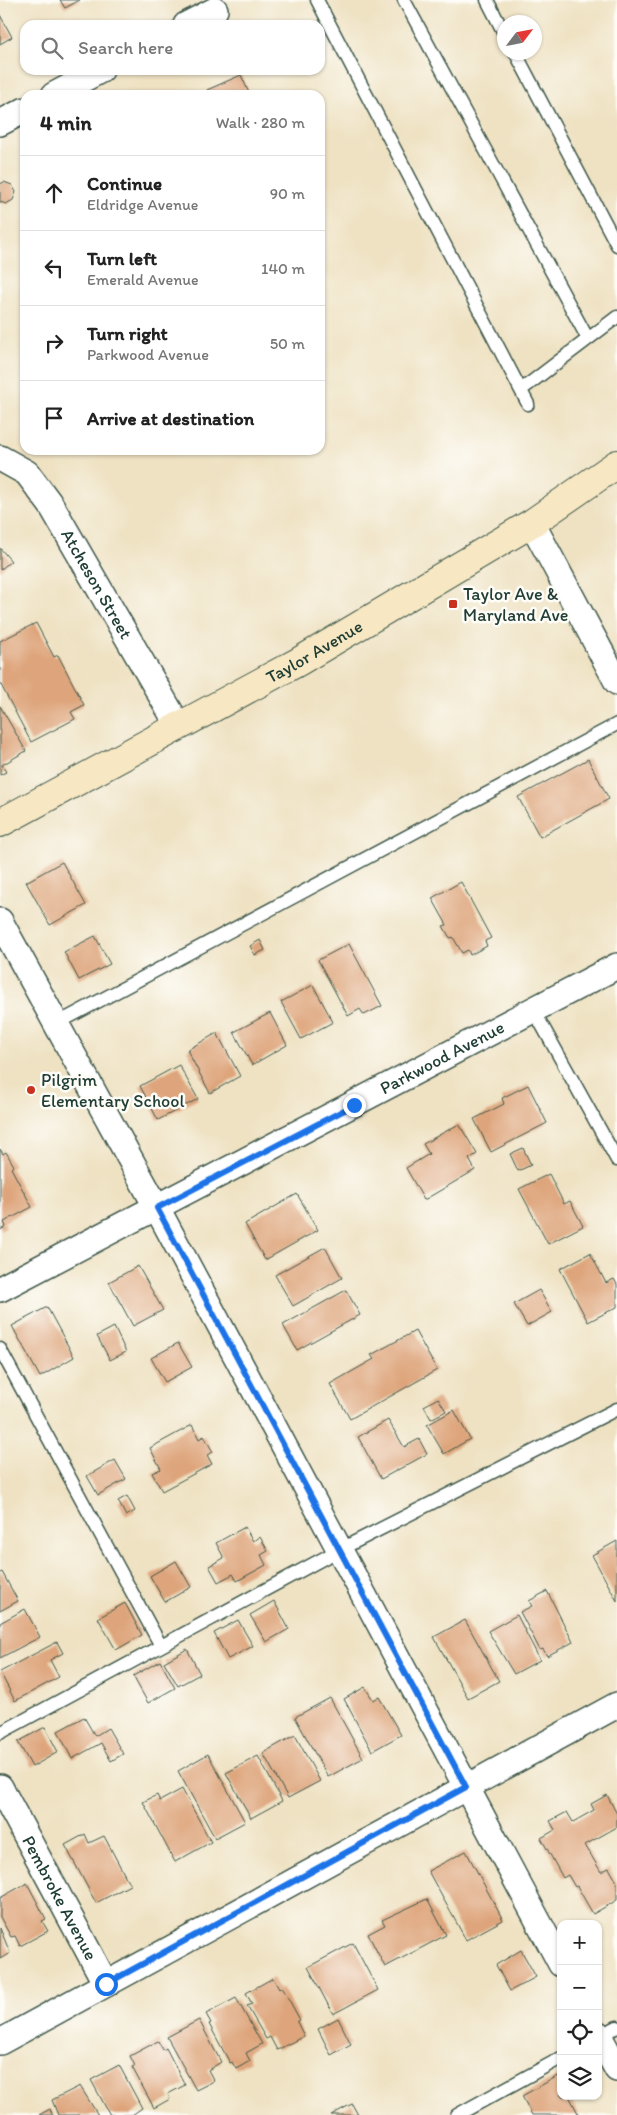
<!DOCTYPE html>
<meta charset="utf-8">
<style>
body{margin:0;font-family:Itim,sans-serif;background:#f2f2f2;color:#222}
.controls{position:absolute;right:15px;bottom:15px;display:grid;overflow:hidden;border-radius:10px;box-shadow:0 1px 4px #0004}
.controls button{width:45px;height:45px;display:grid;place-items:center;padding:0;border:0;border-bottom:1px solid #e0e0e0;background:#fff;color:#222;font:25px sans-serif}
.compass{position:absolute;left:497px;top:15px;width:45px;height:45px;border-radius:50%;background:#fff;box-shadow:0 1px 4px #0004;rotate:58deg}
.stop{position:absolute;width:15px;height:15px;margin:-11px;border:4px solid #1a73e8;border-radius:50%;background:#fff}
.stop.end{background:#1a73e8;border-color:#fff;box-shadow:0 1px 5px #0008}
.list{margin:0;padding:0;list-style:none}
h2{display:flex;justify-content:space-between;align-items:center;height:65px;margin:0;padding:0 20px;font-size:21px}
h2 small{font-size:16px;font-weight:400;color:#767676}
.list li{display:grid;grid-template-columns:32px 1fr auto;gap:15px;align-items:center;box-sizing:border-box;height:75px;padding:0 20px;border-top:1px solid #e0e0e0}
.list b{display:block;font-size:19px;white-space:nowrap}
.list p{margin:0;font-size:16px;white-space:nowrap;color:#767676}
.list em{font-size:16px;font-style:normal;color:#767676}
.icon{flex:none;width:28px;height:28px;fill:none;stroke:currentColor;stroke-width:2;stroke-linecap:round;stroke-linejoin:round}
.map{position:relative;flex:none;width:617px;height:2115px;overflow:hidden}
.search{position:absolute;background:#fff;box-shadow:0 1px 4px #0004;left:20px;top:20px;width:305px;height:55px;display:flex;align-items:center;gap:12px;box-sizing:border-box;padding:0 18px;border-radius:15px;color:#767676;font-size:19px}
.panel{position:absolute;background:#fff;box-shadow:0 1px 4px #0004;left:20px;top:90px;width:305px;height:365px;border-radius:15px}
.map>svg:first-child{display:block}
.building{fill:#dea57c}
.lines{fill:none;stroke-linecap:round;stroke-linejoin:round}
.lane-casing{stroke:#3e5649;stroke-width:15}
.street-casing{stroke:#3e5649;stroke-width:28}
.secondary-casing{stroke:#3e5649;stroke-width:30}
.lane{stroke:#fff;stroke-width:12}
.street{stroke:#fff;stroke-width:25}
.secondary{stroke:#f7e8c3;stroke-width:28}
.route{stroke:#1a73e8;stroke-width:6}
.poi-dot{fill:#c8321e;stroke:#fdfcf7;stroke-width:2}
.labels{text-anchor:middle;dominant-baseline:central;stroke-width:5;stroke-linejoin:round;paint-order:stroke}
.street-label{font-size:18px;fill:#1f3d34;stroke:#fdfcf7}
.poi-label{font-size:18px;fill:#1f3d34;stroke:#fdfcf7;text-anchor:start}
</style>
<div class="map">
<svg width="617" height="2115" viewBox="0 0 617 2115">
<rect width="100%" height="100%" fill="#fdfcf7"/>
<filter id="ink" filterUnits="userSpaceOnUse"><feTurbulence type="fractalNoise" baseFrequency=".02" numOctaves="2"/><feDisplacementMap in="SourceGraphic" scale="10" xChannelSelector="R" yChannelSelector="G"/><feConvolveMatrix kernelMatrix="1 2 1 2 8 2 1 2 1" color-interpolation-filters="sRGB"/></filter>
<filter id="wash" filterUnits="userSpaceOnUse"><feTurbulence type="fractalNoise" baseFrequency=".0096" numOctaves="4" result="noise"/><feDisplacementMap in="SourceGraphic" scale="20" xChannelSelector="R" yChannelSelector="G"/><feGaussianBlur stdDeviation="1.12" result="paint"/><feColorMatrix in="noise" values="0 0 0 0 0 0 0 0 0 0 0 0 0 0 0 0 0 1.4 0 .05"/><feComposite in="paint" operator="in"/></filter>
<g filter="url(#wash)">
<rect width="100%" height="100%" fill="#efe2c3"/>
<g id="blocks">
<path class="building" d="M60,0H80L65,8Z
M0,15L12,37L0,44Z
M241,75L250,95H209L207,90Z
M4,182L12,185L16,192L13,200L6,204L0,202V184Z
M0,548L11,561L0,570Z
M36,623L54,657L58,655L84,705L71,712L75,719L31,742L0,683V641Z
M0,706L26,751L2,765L6,772L0,775Z
M588,759L609,799L540,837L518,797Z
M62,862L86,905L50,925L26,882Z
M461,882L491,938L485,941L487,946L470,955L468,950L462,953L453,937L450,938L443,926L447,925L432,898Z
M95,936L110,964L79,980L64,952Z
M260,940L265,950L255,955L250,946Z
M349,944L382,1006L364,1015L360,1009L348,1016L318,960Z
M313,985L333,1022L301,1039L281,1002Z
M270,1013L287,1045L252,1065L234,1032Z
M217,1033L240,1076L210,1093L187,1050Z
M179,1065L198,1099L158,1120L140,1086Z
M528,1085L547,1123L491,1152L474,1119L504,1104L502,1098Z
M459,1124L477,1154L469,1159L475,1170L424,1200L406,1168L429,1154L423,1144Z
M523,1148L531,1165L518,1171L510,1154Z
M0,1149L3,1154L6,1152L14,1166L11,1168L32,1207L4,1222L6,1227L0,1230Z
M549,1174L564,1204L570,1201L583,1226L548,1244L519,1189Z
M297,1194L318,1230L265,1260L245,1224Z
M325,1247L342,1278L293,1306L275,1275Z
M590,1253L606,1283L614,1279L617,1284V1307L588,1322L560,1269Z
M138,1266L163,1310L133,1326L109,1282Z
M346,1290L360,1315L297,1350L283,1325Z
M539,1290L552,1312L527,1326L514,1304Z
M47,1307L74,1357L40,1377L12,1326Z
M114,1327L126,1352L110,1360L97,1336Z
M415,1331L437,1370L350,1419L330,1384L374,1359L371,1355Z
M178,1343L192,1367L165,1382L151,1358Z
M438,1398L446,1411L431,1419L424,1406Z
M454,1410L470,1439L444,1454L427,1425Z
M388,1420L404,1447L419,1439L427,1454L381,1479L358,1437Z
M192,1425L199,1439L204,1436L213,1452L207,1455L212,1464L162,1491L152,1473L161,1469L150,1448Z
M115,1460L126,1479L98,1495L87,1476Z
M127,1496L135,1511L126,1516L118,1501Z
M245,1527L253,1541L260,1537L268,1551L261,1555L266,1565L237,1581L233,1574L218,1582L209,1566L224,1558L216,1543Z
M617,1541V1601L592,1555Z
M176,1561L191,1587L165,1602L150,1576Z
M2,1572L18,1601L0,1611V1573Z
M547,1591L573,1642L547,1656L543,1649L540,1650L520,1612L532,1606L529,1601Z
M274,1601L289,1629L266,1642L250,1615Z
M125,1603L142,1635L116,1650L98,1618Z
M25,1609L40,1637L0,1658V1623Z
M517,1615L540,1660L514,1674L488,1631Z
M238,1620L253,1646L228,1659L214,1633Z
M465,1620L499,1681L468,1698L434,1637Z
M57,1642L63,1653L50,1660L59,1677L15,1701L0,1672Z
M187,1649L200,1674L178,1686L164,1662Z
M160,1661L175,1688L148,1703L133,1676Z
M365,1687L373,1700L379,1697L401,1735L372,1751L344,1699Z
M330,1698L363,1758L328,1777L295,1717Z
M84,1717L95,1736L108,1728L123,1754L111,1761L101,1743L72,1759L58,1731Z
M45,1727L58,1752L32,1767L18,1742Z
M295,1735L320,1781L288,1798L263,1753Z
M208,1754L245,1822L215,1838L178,1771Z
M258,1756L282,1801L251,1818L226,1773Z
M182,1789L211,1842L175,1862L143,1802L157,1795L160,1801Z
M607,1795L617,1814V1827L585,1845L601,1872L609,1868L617,1882V1900L593,1914L577,1886L575,1887L568,1875L563,1878L541,1838L555,1830L550,1821L567,1812L573,1822L594,1810L591,1804Z
M85,1834L89,1843L104,1836L130,1885L96,1903L65,1845Z
M466,1851L503,1920L466,1940L428,1871Z
M27,1883L46,1919L42,1921L48,1931L20,1946L15,1936L11,1937L0,1917V1898Z
M427,1899L446,1935L385,1967L368,1934L385,1925L382,1920Z
M0,1928L10,1953L0,1959Z
M353,1943L378,1990L333,2014L308,1967Z
M521,1950L536,1977L510,1991L496,1965Z
M273,1978L279,1989L282,1987L300,2020L297,2022L304,2036L277,2050L270,2037L266,2039L247,2006L252,2004L246,1993Z
M236,1998L262,2044L246,2053L250,2061L236,2069L232,2062L230,2063L209,2024L211,2023L206,2014Z
M338,2018L351,2044L331,2055L318,2029Z
M199,2020L221,2062L208,2070L214,2081L196,2090L167,2037Z
M158,2041L163,2050L166,2048L185,2085L168,2094L170,2099L154,2108L132,2067L135,2066L130,2056Z
M119,2065L142,2108L132,2115H110L91,2080Z
M558,2076L561,2081V2096H569L579,2115H532L522,2096Z
M80,2086L98,2115H58L52,2100Z
M352,2104L358,2115H331Z
M50,2109L53,2115H39Z"/>
</g>
</g>
<g filter="url(#ink)">
<use href="#blocks" fill-opacity="0" stroke="#3e5649" stroke-width="1"/>
<g class="lines">
<defs>
<path id="lane" d="M317,0L528,404
M404,0L588,339L521,390
M487,0L504,33
M515,52L617,245
M588,339L617,317
M533,1009L617,1160
M56,1024L617,724
M0,1349L161,1646
M0,1733L339,1550L617,1409
M598,2037L617,2027
M457,2115L561,2058"/>
<g id="street">
<path d="M186,25L215,10"/>
<path d="M54,95L101,70"/>
<path d="M0,123L25,110"/>
<path id="s1" d="M0,458L27,473L51,505L178,725"/>
<path d="M532,523L617,682"/>
<path d="M0,921L157,1208L561,1964"/>
<path id="s2" d="M0,1289L617,966"/>
<path id="s3" d="M0,1787L106,1984"/>
<path d="M598,2034L617,2069"/>
<path d="M0,2042L617,1705"/>
</g>
<g id="secondary">
<path id="s4" d="M0,823L298,662L532,523L617,464"/>
</g>
</defs>
<use href="#lane" class="lane-casing"/>
<use href="#street" class="street-casing"/>
<use href="#secondary" class="secondary-casing"/>
<use href="#lane" class="lane"/>
<use href="#street" class="street"/>
<use href="#secondary" class="secondary"/>
</g>
</g>
<g class="lines" filter="url(#ink)">
<path class="route" d="M106,1984L466,1787L157,1208L354,1105"/>
</g>
<g class="poi-dot">
<rect x="448" y="599" width="10" height="10" rx="2.5"/>
<circle cx="31" cy="1090" r="5"/>
</g>
<g class="labels">
<g class="street-label">
<text stroke="none"><textPath href="#s1" startOffset="162">Atcheson Street</textPath></text>
<text stroke="none"><textPath href="#s4" startOffset="358">Taylor Avenue</textPath></text>
<text stroke="none"><textPath href="#s2" startOffset="499">Parkwood Avenue</textPath></text>
<text stroke="none"><textPath href="#s3" startOffset="126">Pembroke Avenue</textPath></text>
</g>
<g class="poi-label">
<text x="463" y="594">Taylor Ave &amp;<tspan x="463" dy="21">Maryland Ave</tspan></text>
<text x="41" y="1080">Pilgrim<tspan x="41" dy="21">Elementary School</tspan></text>
</g>
</g>
</svg>
<div class="controls">
<button>+</button>
<button>−</button>
<button><svg class="icon" aria-label="locate" viewBox="0 0 24 24"><circle cx="12" cy="12" r="6"/><path d="M12 2v4M12 18v4M2 12h4M18 12h4"/></svg></button>
<button><svg class="icon" aria-label="layers" viewBox="0 0 24 24"><path d="M12 4l9 5-9 5-9-5zM3 14l9 5 9-5"/></svg></button>
</div>
<svg class="compass" viewBox="-18 -18 36 36"><path d="M0-13l5 13h-10z" fill="#e53935"/><path d="M0 13l5-13h-10z" fill="#767676"/></svg>
<div class="stop" style="left:106px;top:1984px"></div>
<div class="stop end" style="left:354px;top:1105px"></div>
<div class="search"><svg class="icon" aria-label="search" viewBox="0 0 24 24"><circle cx="10" cy="10" r="6"/><path d="M15 15l6 6"/></svg>Search here</div>
<section class="panel">
<h2>4 min<small>Walk · 280 m</small></h2>
<ul class="list">
<li><svg class="icon" aria-label="ahead" viewBox="0 0 24 24"><path d="M12 20V5M6 11l6-6 6 6"/></svg><div><b>Continue</b><p>Eldridge Avenue</p></div><em>90 m</em></li>
<li><svg class="icon" aria-label="left" viewBox="0 0 24 24"><path d="M17 20v-9H6M10 6l-5 5 5 5"/></svg><div><b>Turn left</b><p>Emerald Avenue</p></div><em>140 m</em></li>
<li><svg class="icon" aria-label="right" viewBox="0 0 24 24"><path d="M7 20v-9h11M14 6l5 5-5 5"/></svg><div><b>Turn right</b><p>Parkwood Avenue</p></div><em>50 m</em></li>
<li><svg class="icon" aria-label="arrive" viewBox="0 0 24 24"><path d="M6 21V4h12l-3 4 3 4H6"/></svg><div><b>Arrive at destination</b></div></li>
</ul>
</section>
</div>
